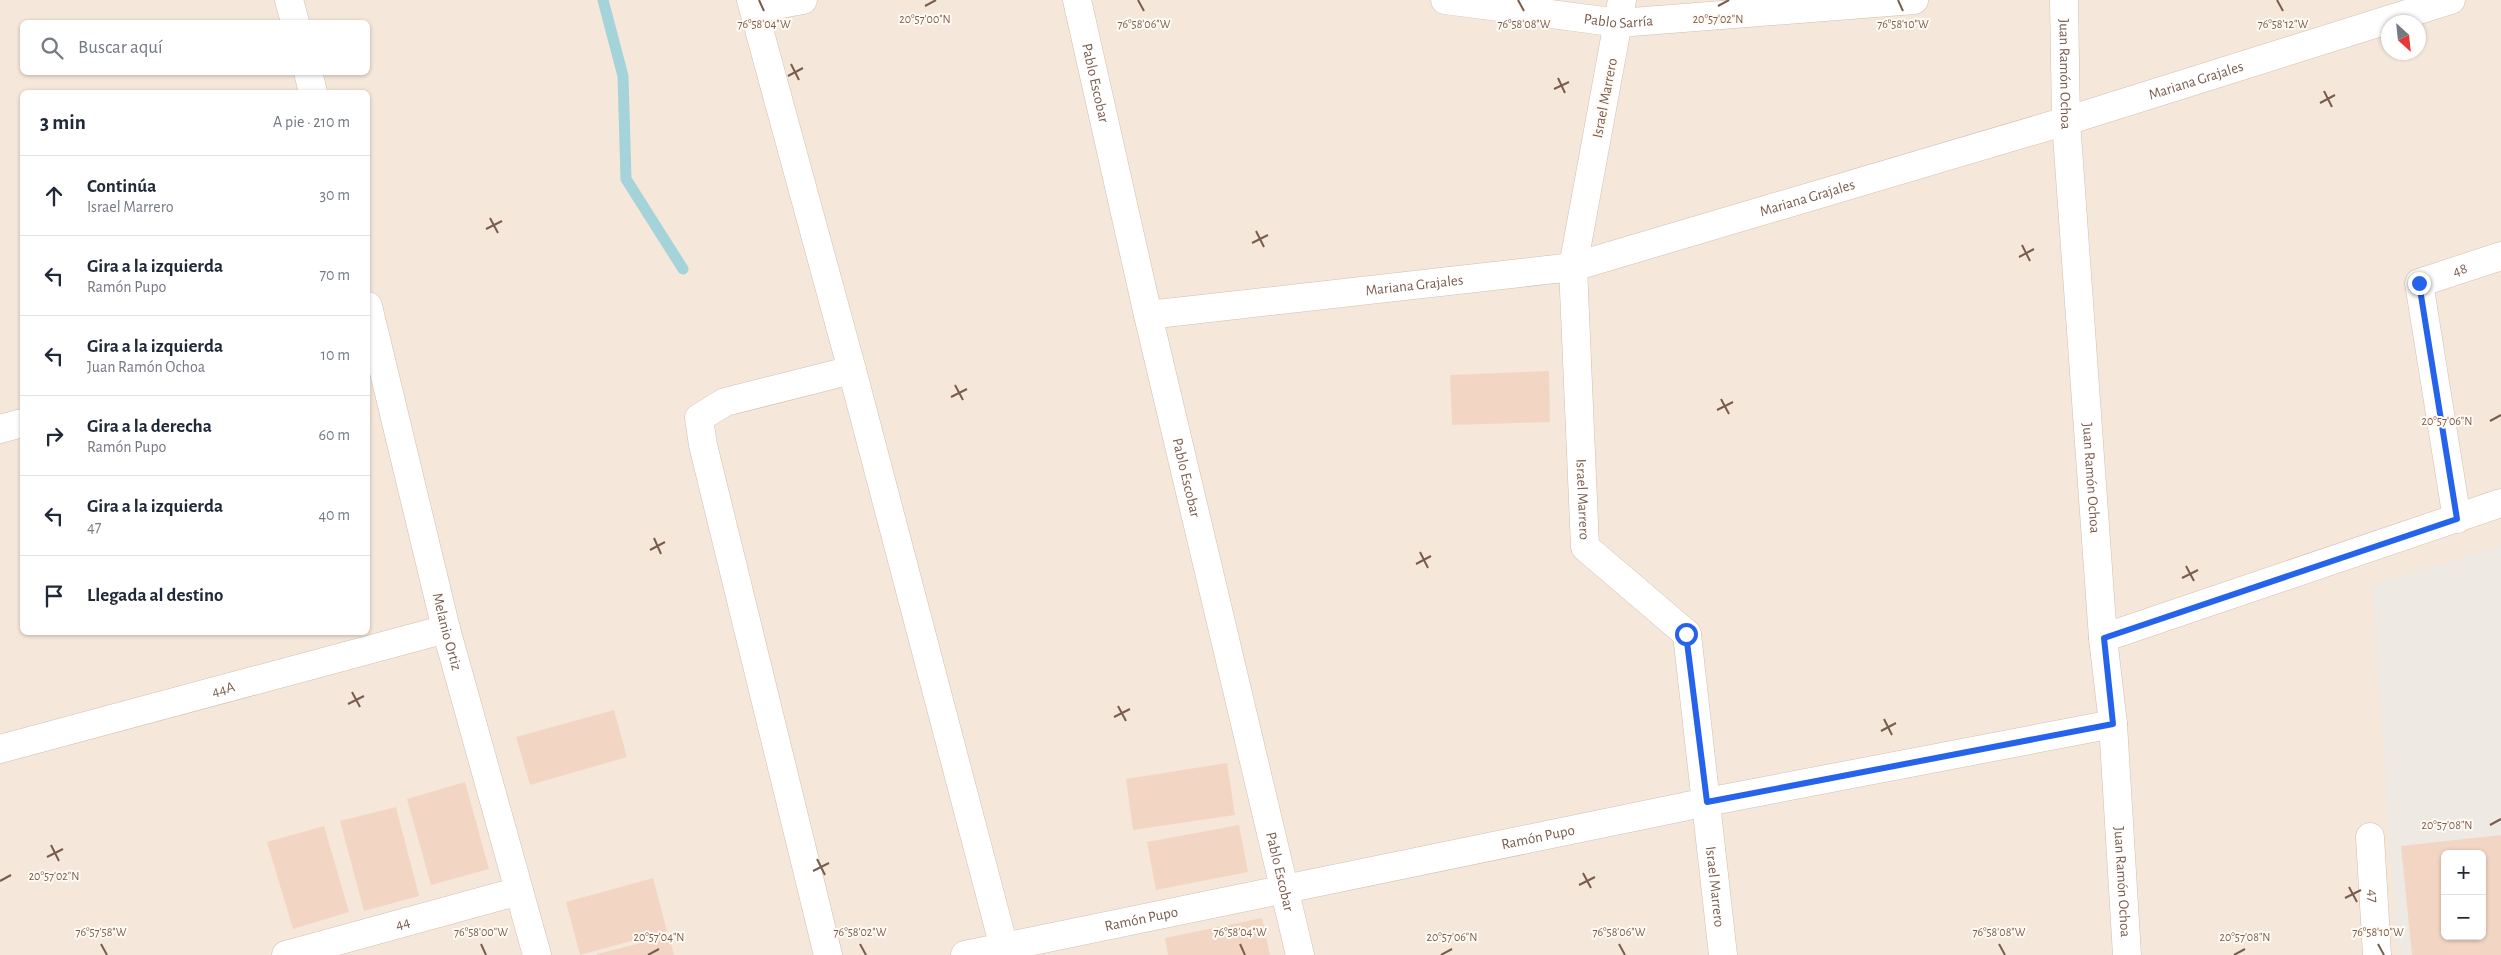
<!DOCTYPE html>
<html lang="es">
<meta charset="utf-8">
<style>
body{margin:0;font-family:"Alegreya Sans",sans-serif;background:#f6f6f7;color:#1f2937}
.controls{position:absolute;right:15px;bottom:15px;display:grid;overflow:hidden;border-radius:8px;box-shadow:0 1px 4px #0004}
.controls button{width:45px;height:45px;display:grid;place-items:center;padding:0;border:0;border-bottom:1px solid #e0e1e3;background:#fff;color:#1f2937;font:25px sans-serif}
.compass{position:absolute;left:2381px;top:15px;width:45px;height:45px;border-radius:50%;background:#fff;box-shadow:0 1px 4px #0004;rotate:153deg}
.stop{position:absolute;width:15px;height:15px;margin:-11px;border:4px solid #2563eb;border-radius:50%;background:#fff}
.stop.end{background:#2563eb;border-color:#fff;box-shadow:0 1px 5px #0008}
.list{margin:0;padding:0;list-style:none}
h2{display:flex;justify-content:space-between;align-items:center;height:65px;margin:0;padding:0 20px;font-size:21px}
h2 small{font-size:16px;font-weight:400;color:#747a83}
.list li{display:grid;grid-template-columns:32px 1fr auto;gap:15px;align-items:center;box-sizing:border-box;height:80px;padding:0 20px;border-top:1px solid #e0e1e3}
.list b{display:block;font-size:19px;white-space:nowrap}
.list p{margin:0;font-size:16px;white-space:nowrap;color:#747a83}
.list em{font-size:16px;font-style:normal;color:#747a83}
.icon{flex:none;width:28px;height:28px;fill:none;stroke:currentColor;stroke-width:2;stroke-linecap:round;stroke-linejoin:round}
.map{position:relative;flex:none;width:2501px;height:955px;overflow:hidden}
.search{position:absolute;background:#fff;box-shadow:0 1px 4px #0004;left:20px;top:20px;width:350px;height:55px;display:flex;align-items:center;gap:12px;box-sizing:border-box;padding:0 18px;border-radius:8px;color:#747a83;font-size:19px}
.panel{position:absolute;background:#fff;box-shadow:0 1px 4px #0004;left:20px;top:90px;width:350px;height:545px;border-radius:8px}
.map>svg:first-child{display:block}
.residential{fill:#f5e8da;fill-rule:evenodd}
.industrial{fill:#efe9e4;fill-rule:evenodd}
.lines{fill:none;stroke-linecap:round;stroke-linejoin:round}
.stream{stroke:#a5d3da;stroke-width:11}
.building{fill:#f3d5c3;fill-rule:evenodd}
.street-casing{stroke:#d1beb0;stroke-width:29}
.street{stroke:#fff;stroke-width:28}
.route{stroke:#2563eb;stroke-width:6}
.ticks{fill:none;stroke:#7a5c4d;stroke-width:2}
.labels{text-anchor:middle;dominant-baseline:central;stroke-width:4;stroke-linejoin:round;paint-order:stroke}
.street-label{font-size:15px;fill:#7a5c4d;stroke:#fffaf3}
.ticks-label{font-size:12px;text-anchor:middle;fill:#7a5c4d;stroke:#fffaf3;stroke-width:4;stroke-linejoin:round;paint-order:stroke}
</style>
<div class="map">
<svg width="2501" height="955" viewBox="0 0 2501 955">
<rect width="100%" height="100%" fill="#fdf6ec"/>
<path class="residential" d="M0,0H2501V955H0ZM22,22H368V72H22ZM2388,22H2418V52H2388ZM22,92H368V632H22ZM2445,854H2482V936H2445Z"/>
<path class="industrial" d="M2501,546V955H2398L2372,585ZM2445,854H2482V936H2445Z"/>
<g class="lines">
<path class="stream" d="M603,0L623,76L626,179L683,269"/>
</g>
<path class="building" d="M1549,371L1550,422L1452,425L1450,375Z
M614,710L627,757L530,785L516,737Z
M1227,763L1235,815L1133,830L1126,779Z
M465,782L489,869L431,885L407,799Z
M396,807L419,896L364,911L340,821Z
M1239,825L1248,872L1156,890L1147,842Z
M324,826L349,912L293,929L267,842Z
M2501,835V955H2412L2401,846ZM2445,854H2482V936H2445Z
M653,878L667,931L580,955L566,902Z
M1262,918L1270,955H1168L1165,938Z
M669,936L674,955H597V954Z"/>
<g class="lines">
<defs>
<g id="street">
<path d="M289,0L295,22"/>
<path d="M751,0L852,370L1006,955"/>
<path id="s1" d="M1077,0L1148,315L1300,955"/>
<path id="s2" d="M1445,0L1619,23L1914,0"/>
<path id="s3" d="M1622,0L1573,267L1585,547L1687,634L1723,955"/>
<path id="s4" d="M2064,0L2066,121L2103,638L2113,724L2127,955"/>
<path d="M754,9L803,0"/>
<path d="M308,72L313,92"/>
<path id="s5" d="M368,306L446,629L537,955"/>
<path id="s6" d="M1148,315L1573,267L2066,121L2451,0"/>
<path d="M0,429L22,423"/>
<path id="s7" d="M2457,519L2419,283L2501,256"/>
<path d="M2103,638L2501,503"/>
<path id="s8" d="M0,749L446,629"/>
<path id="s9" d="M2370,837L2377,955"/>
<path id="s10" d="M286,955L519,891"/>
<path d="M828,955L703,445L699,418L725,402L852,370"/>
<path id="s11" d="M965,955L1707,802L2113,724"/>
</g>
</defs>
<use href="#street" class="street-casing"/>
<use href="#street" class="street"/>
</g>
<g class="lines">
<path class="route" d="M1686,634L1707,802L2113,724L2104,638L2457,519L2419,283"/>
</g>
<path class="ticks" d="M759,0L764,11M1138,0L1144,11M1518,0L1524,11M1898,0L1903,11M2277,0L2283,11M925,6L936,0M1718,6L1729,0M791,64L799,80M788,76L803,68M1558,78L1565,93M1554,89L1569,82M2324,91L2332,107M2320,103L2335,95M490,218L498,233M486,229L502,221M1256,231L1264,247M1252,243L1268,235M2022,245L2030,261M2019,257L2034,249M955,385L963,400M951,397L967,389M1721,399L1729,414M1717,410L1733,402M2490,421L2501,415M654,538L661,554M650,550L665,542M1420,552L1428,568M1416,564L1431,556M2186,566L2194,581M2182,578L2198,570M352,692L360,707M348,704L364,696M1118,706L1126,721M1114,717L1130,709M1884,719L1892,735M1881,731L1896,723M2490,825L2501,819M51,845L59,861M47,857L63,849M817,859L825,875M813,871L829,863M1583,873L1591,888M0,881L11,875M1579,885L1595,877M2349,887L2357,902M2345,898L2361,890M101,944L107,955M481,944L486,955M860,944L866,955M1240,944L1245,955M1619,944L1625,955M1999,944L2005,955M2378,944L2384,955M648,955L659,949M1441,955L1452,949M2234,955L2245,949"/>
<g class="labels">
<g class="street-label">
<text stroke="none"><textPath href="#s2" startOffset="175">Pablo Sarría</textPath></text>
<text stroke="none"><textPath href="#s4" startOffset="74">Juan Ramón Ochoa</textPath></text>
<text stroke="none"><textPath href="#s6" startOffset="1078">Mariana Grajales</textPath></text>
<text stroke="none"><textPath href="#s1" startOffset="85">Pablo Escobar</textPath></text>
<text transform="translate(1605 98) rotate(-79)">Israel Marrero</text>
<text stroke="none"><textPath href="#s6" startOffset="672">Mariana Grajales</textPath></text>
<text stroke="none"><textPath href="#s7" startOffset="282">48</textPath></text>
<text stroke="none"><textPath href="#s6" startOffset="268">Mariana Grajales</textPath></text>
<text stroke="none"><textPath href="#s1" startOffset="490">Pablo Escobar</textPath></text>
<text stroke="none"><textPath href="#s4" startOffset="479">Juan Ramón Ochoa</textPath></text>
<text stroke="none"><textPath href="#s3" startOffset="504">Israel Marrero</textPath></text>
<text stroke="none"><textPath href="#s5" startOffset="335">Melanio Ortiz</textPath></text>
<text stroke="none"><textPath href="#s8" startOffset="231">44A</textPath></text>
<text stroke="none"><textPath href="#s11" startOffset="585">Ramón Pupo</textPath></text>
<text stroke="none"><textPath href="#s1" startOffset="895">Pablo Escobar</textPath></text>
<text stroke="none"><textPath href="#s4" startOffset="884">Juan Ramón Ochoa</textPath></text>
<text stroke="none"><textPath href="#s3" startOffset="940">Israel Marrero</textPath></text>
<text stroke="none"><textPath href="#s9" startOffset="59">47</textPath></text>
<text stroke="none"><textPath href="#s11" startOffset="180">Ramón Pupo</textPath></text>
<text stroke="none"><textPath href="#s10" startOffset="121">44</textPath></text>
</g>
</g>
<g class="ticks-label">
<text x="1718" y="23">20°57'02"N</text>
<text x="925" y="23">20°57'00"N</text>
<text x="764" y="28">76°58'04"W</text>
<text x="1144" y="28">76°58'06"W</text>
<text x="1524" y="28">76°58'08"W</text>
<text x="1903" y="28">76°58'10"W</text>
<text x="2283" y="28">76°58'12"W</text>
<text x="2447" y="425">20°57'06"N</text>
<text x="2447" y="829">20°57'08"N</text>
<text x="54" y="880">20°57'02"N</text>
<text x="101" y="936">76°57'58"W</text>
<text x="481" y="936">76°58'00"W</text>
<text x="860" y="936">76°58'02"W</text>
<text x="1240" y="936">76°58'04"W</text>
<text x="1619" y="936">76°58'06"W</text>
<text x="1999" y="936">76°58'08"W</text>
<text x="2378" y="936">76°58'10"W</text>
<text x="659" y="941">20°57'04"N</text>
<text x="1452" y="941">20°57'06"N</text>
<text x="2245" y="941">20°57'08"N</text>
</g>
</svg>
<div class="controls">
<button>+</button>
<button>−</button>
</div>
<svg class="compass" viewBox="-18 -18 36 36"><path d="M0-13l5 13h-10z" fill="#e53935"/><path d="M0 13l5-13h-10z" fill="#747a83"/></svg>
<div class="stop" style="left:1686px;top:634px"></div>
<div class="stop end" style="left:2419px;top:283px"></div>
<div class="search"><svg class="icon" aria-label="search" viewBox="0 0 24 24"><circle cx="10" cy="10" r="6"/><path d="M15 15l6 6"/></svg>Buscar aquí</div>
<section class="panel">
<h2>3 min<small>A pie · 210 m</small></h2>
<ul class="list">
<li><svg class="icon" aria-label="ahead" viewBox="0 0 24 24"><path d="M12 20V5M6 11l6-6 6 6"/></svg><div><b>Continúa</b><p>Israel Marrero</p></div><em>30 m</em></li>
<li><svg class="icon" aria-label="left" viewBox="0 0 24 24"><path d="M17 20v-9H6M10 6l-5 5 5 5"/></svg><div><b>Gira a la izquierda</b><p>Ramón Pupo</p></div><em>70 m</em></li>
<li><svg class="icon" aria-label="left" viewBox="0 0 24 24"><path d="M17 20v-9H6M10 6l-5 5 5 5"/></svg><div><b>Gira a la izquierda</b><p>Juan Ramón Ochoa</p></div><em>10 m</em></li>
<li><svg class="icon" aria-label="right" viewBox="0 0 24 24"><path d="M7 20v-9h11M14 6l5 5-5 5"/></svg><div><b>Gira a la derecha</b><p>Ramón Pupo</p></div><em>60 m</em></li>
<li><svg class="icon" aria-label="left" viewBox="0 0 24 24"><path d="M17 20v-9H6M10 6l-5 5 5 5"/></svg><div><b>Gira a la izquierda</b><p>47</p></div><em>40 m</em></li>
<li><svg class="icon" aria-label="arrive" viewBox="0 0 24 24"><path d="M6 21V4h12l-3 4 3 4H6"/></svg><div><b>Llegada al destino</b></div></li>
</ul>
</section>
</div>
